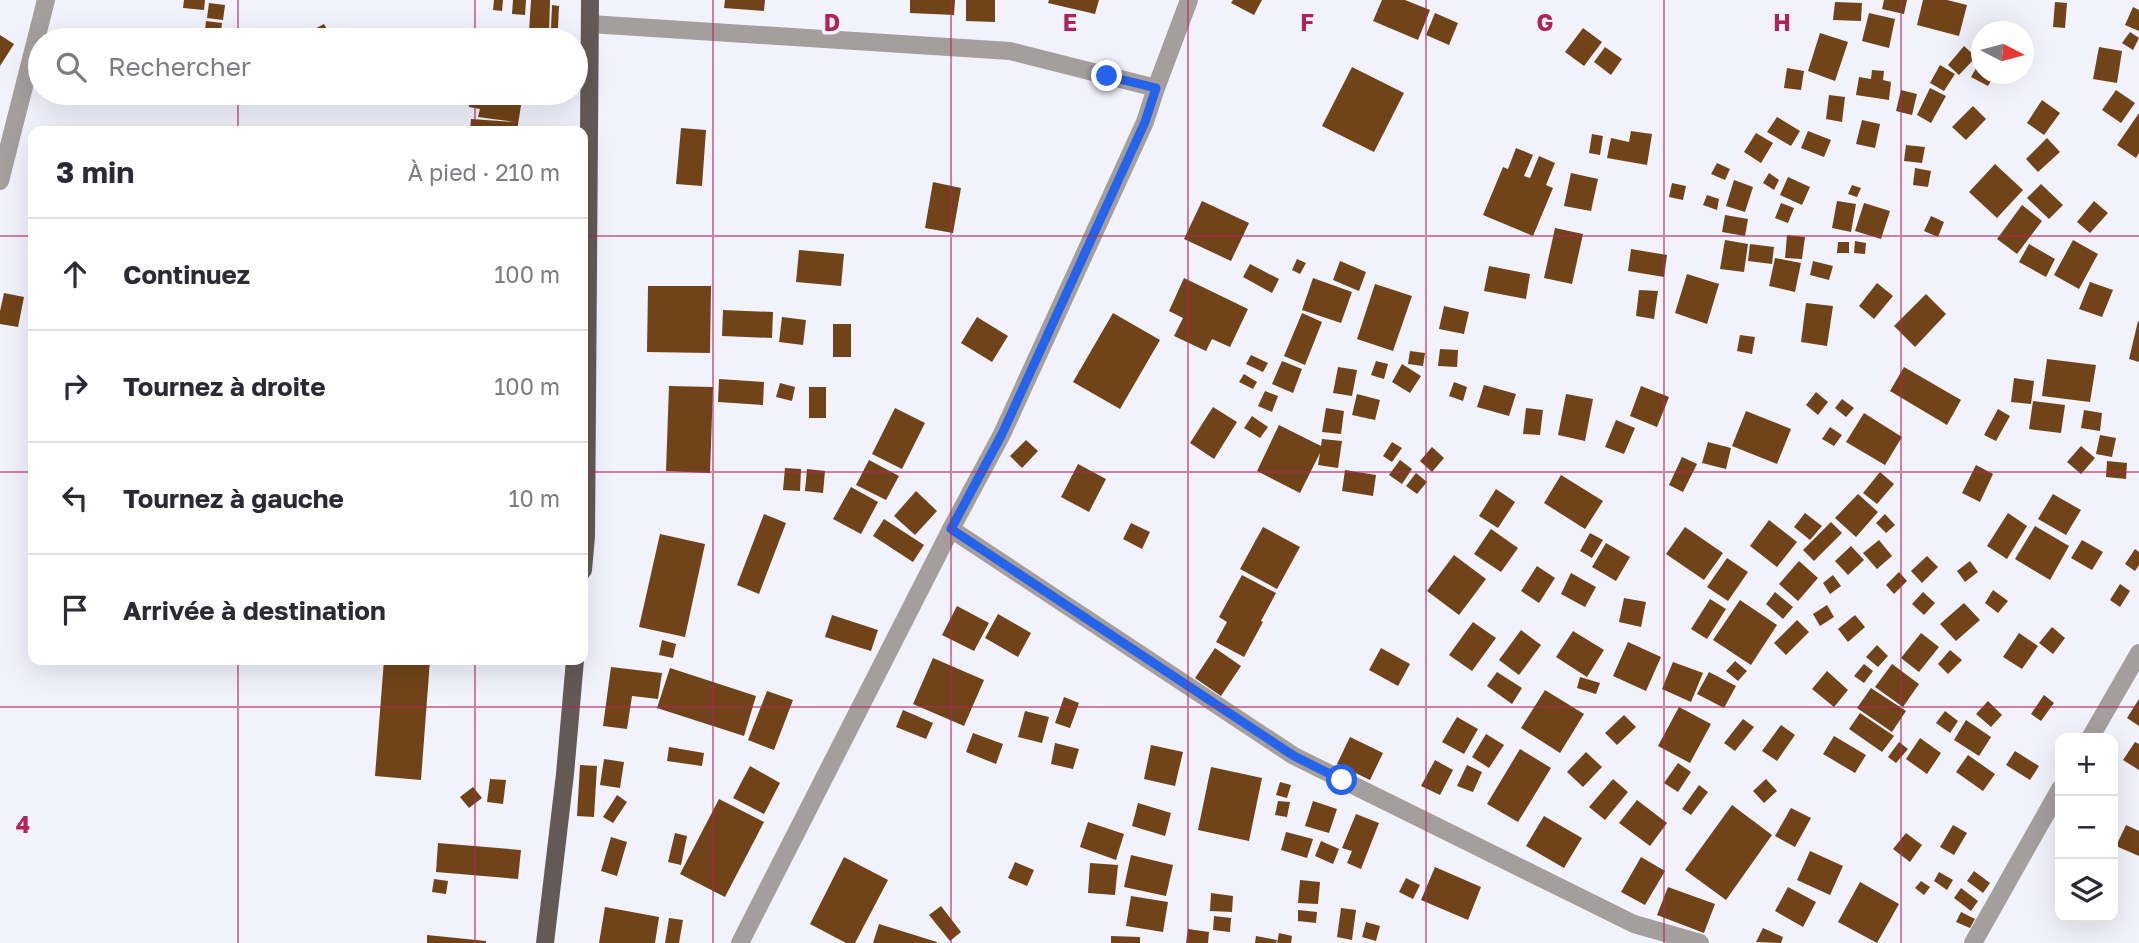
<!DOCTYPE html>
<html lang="fr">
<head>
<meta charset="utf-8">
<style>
  :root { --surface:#fff; --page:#f2f2f3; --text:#2b2b33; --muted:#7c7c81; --line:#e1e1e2 }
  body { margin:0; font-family:"Golos Text",sans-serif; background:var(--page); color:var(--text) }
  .controls { position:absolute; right:21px; bottom:21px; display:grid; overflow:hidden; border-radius:14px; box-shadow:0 7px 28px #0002 }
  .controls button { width:63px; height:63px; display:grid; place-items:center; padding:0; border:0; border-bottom:2px solid var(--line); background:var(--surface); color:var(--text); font:35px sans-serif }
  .compass { position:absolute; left:1971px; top:21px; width:63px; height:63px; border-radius:50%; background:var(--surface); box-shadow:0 7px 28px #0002; rotate:96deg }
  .stop { position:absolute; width:21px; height:21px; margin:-16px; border:5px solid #2563eb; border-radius:50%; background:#fff }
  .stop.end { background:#2563eb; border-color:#fff; box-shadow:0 2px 7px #0008 }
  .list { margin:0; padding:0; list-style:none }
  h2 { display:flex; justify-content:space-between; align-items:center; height:91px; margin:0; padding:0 28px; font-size:30px }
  h2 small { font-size:23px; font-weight:400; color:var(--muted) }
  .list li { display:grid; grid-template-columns:46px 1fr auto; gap:21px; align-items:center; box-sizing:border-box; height:112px; padding:0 28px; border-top:2px solid var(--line) }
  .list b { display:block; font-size:26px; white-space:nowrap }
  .list em { font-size:23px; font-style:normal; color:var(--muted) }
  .icon { flex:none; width:38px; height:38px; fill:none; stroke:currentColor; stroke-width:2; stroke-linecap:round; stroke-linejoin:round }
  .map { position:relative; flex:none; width:2139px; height:943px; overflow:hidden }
  .search { position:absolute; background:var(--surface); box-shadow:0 7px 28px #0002; left:28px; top:28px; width:560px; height:77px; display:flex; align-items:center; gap:18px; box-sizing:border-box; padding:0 24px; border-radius:38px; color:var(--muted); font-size:26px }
  .panel { position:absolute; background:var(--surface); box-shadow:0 7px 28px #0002; left:28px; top:126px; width:560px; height:539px; border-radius:14px }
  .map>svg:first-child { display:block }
</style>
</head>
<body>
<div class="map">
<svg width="2139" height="943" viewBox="0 0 2139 943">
  <rect width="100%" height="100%" fill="#f2f2fd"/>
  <!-- building -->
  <g fill="#714319">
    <path d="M184 0H205L204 10 183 8Z"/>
    <path d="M494 0H503L502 11 493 10Z"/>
    <path d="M513 0H526L525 15 512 14Z"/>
    <path d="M531 0H550L549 34 529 32Z"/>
    <path d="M725 0H765L764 11 724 8Z"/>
    <path d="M910 0H955L954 15 910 13Z"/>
    <path d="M966 0H995V22L966 21Z"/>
    <path d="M1049 0H1099L1095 14 1048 3Z"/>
    <path d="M1233 0H1262L1254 15 1231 3Z"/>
    <path d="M1382 0H1405L1430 10 1418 40 1373 21Z"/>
    <path d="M1884 0H1907L1904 14 1882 9Z"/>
    <path d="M1923 0H1947L1967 5 1959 36 1917 25Z"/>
    <path d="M1835 2 1862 3 1861 21 1833 20Z"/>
    <path d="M2055 2 2067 3 2065 28 2053 27Z"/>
    <path d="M209 3 225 5 223 20 207 18Z"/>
    <path d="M552 5 559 6 558 28H551Z"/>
    <path d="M2133 7 2139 10V31L2125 25Z"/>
    <path d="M1435 13 1458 23 1449 45 1426 35Z"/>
    <path d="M1869 13 1895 19 1889 48 1862 41Z"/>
    <path d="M206 21 222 23 221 32 205 30Z"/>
    <path d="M324 24 331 36 323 40H308L305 34Z"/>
    <path d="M1583 28 1602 42 1584 66 1565 52Z"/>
    <path d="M187 31 198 32 197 40H185Z"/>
    <path d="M412 32 423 33 422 40H412Z"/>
    <path d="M2130 32 2139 38 2133 50 2122 43Z"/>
    <path d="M394 33 410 35V40H394Z"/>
    <path d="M1820 33 1848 42 1835 81 1808 71Z"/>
    <path d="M0 35 14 44 0 66Z"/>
    <path d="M535 35 552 36V40H535Z"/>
    <path d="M1964 46 1976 57 1959 75 1948 65Z"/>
    <path d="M1605 47 1622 59 1611 75 1594 62Z"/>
    <path d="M2099 47 2122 51 2117 83 2093 79Z"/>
    <path d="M1982 58V74H1995L1988 86 1971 77Z"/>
    <path d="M1940 65 1955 74 1944 91 1930 83Z"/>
    <path d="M1352 67 1404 93 1374 152 1322 126Z"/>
    <path d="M1787 68 1804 71 1801 90 1784 88Z"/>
    <path d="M1872 70 1884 71 1883 80 1891 82 1889 100 1856 95 1859 77 1871 79Z"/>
    <path d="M1930 88 1946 96 1931 123 1917 115Z"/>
    <path d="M1901 90 1917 94 1912 115 1896 111Z"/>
    <path d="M2116 90 2135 103 2121 123 2102 110Z"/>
    <path d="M470 93H511V97L522 99 517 131H470L471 119 515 122 478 117 480 109 469 107Z"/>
    <path d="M1829 95 1845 97 1842 122 1826 119Z"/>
    <path d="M2042 100 2060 113 2044 135 2027 123Z"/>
    <path d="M1973 106 1986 119 1966 140 1952 127Z"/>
    <path d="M2139 113V153L2136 158 2117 145Z"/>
    <path d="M1777 117 1800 131 1791 146 1767 132Z"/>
    <path d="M1862 120 1880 124 1875 148 1856 144Z"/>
    <path d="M681 128 706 130 702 186 676 184Z"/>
    <path d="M1631 131 1652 134 1647 165 1607 158 1611 138 1629 142Z"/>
    <path d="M1808 131 1831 140 1824 157 1801 148Z"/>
    <path d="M1756 133 1773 143 1761 163 1744 152Z"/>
    <path d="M1592 134 1603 136 1600 155 1589 153Z"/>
    <path d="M2047 138 2060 152 2038 172 2026 159Z"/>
    <path d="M1906 145 1925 147 1922 163 1904 161Z"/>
    <path d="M1516 148 1533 155 1524 176 1530 178 1539 156 1555 163 1546 185 1553 188 1533 236 1483 215 1503 167 1508 169Z"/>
    <path d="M1717 163 1730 169 1725 180 1711 174Z"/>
    <path d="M1995 164 2023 190 1997 218 1969 192Z"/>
    <path d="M1915 168 1931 171 1928 187 1913 185Z"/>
    <path d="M1571 173 1598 179 1591 211 1564 206Z"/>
    <path d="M1769 173 1779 180 1774 190 1763 183Z"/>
    <path d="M1788 177 1810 187 1802 205 1780 195Z"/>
    <path d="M1734 180 1753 187 1745 212 1726 206Z"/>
    <path d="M933 182 961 188 953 233 925 228Z"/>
    <path d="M1672 183 1686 186 1683 200 1669 197Z"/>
    <path d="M2041 184 2063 205 2049 219 2027 198Z"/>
    <path d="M1852 185 1861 188 1857 197 1848 194Z"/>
    <path d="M1707 195 1719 199 1717 210 1703 205Z"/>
    <path d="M1202 201 1249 223 1231 261 1184 239Z"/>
    <path d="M1837 201 1856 204 1851 232 1832 228Z"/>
    <path d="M2094 201 2108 213 2090 233 2077 222Z"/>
    <path d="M1781 203 1794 208 1788 223 1775 218Z"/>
    <path d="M1864 203 1890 211 1881 239 1855 231Z"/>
    <path d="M2022 205 2042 221 2017 254 1997 239Z"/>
    <path d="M1725 215 1748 219 1745 236 1722 232Z"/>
    <path d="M1931 216 1944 222 1938 237 1924 231Z"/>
    <path d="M1555 228 1583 234 1572 284 1544 278Z"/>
    <path d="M1787 235 1805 237 1802 259 1785 258Z"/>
    <path d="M1725 240 1748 244 1744 272 1720 269Z"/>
    <path d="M2073 240 2098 254 2079 289 2054 275Z"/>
    <path d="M1855 241 1866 243 1865 254 1854 253Z"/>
    <path d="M1838 242H1849V253H1837Z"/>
    <path d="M1750 244 1774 247 1772 264 1748 261Z"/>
    <path d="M2029 244 2055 259 2046 277 2019 262Z"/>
    <path d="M1631 249 1667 255 1664 277 1628 271Z"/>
    <path d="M799 250 844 254 841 286 796 282Z"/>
    <path d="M1775 258 1801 263 1795 292 1769 286Z"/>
    <path d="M1297 259 1306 263 1300 274 1292 270Z"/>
    <path d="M1340 261 1366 272 1359 291 1333 280Z"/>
    <path d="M1813 261 1833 266 1829 280 1810 275Z"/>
    <path d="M1250 264 1279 279 1272 293 1243 277Z"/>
    <path d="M1489 266 1530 274 1526 299 1484 291Z"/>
    <path d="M1687 274 1719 284 1707 324 1675 313Z"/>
    <path d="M1184 278 1248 309 1230 347 1212 339 1206 351 1174 336 1183 318 1169 311Z"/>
    <path d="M1313 278 1352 292 1341 323 1302 310Z"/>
    <path d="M2090 282 2113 290 2102 317 2079 309Z"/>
    <path d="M1877 283 1893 296 1874 319 1859 306Z"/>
    <path d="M1375 284 1412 296 1393 351 1357 339Z"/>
    <path d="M648 286H711L710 353 647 352Z"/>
    <path d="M1639 290 1658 291 1654 319 1636 316Z"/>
    <path d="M4 293 24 297 18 327 0 324V311Z"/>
    <path d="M1926 294 1946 314 1915 347 1894 326Z"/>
    <path d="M1806 303 1833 306 1827 346 1801 342Z"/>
    <path d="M1444 306 1469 312 1464 334 1439 329Z"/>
    <path d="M723 310 773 312 772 338 722 336Z"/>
    <path d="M1113 313 1160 340 1120 409 1073 382Z"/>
    <path d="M1302 313 1322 322 1305 365 1284 356Z"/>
    <path d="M782 317 806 320 803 345 779 342Z"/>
    <path d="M977 317 1008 336 992 362 961 343Z"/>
    <path d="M2138 321 2139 322V362L2129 359Z"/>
    <rect x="833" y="324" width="18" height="33"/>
    <path d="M1740 335 1755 337 1752 354 1737 351Z"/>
    <path d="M1440 349 1458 350 1457 367 1438 366Z"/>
    <path d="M1410 351 1425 353 1423 366 1408 364Z"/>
    <path d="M1251 355 1268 363 1263 372 1246 364Z"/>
    <path d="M2047 359 2096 365 2090 402 2042 396Z"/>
    <path d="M1282 361 1302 369 1293 393 1272 384Z"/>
    <path d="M1376 361 1388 364 1384 379 1371 375Z"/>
    <path d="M1402 364 1421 376 1410 393 1392 382Z"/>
    <path d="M1338 367 1357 370 1352 396 1333 393Z"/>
    <path d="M1904 367 1961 400 1947 425 1890 391Z"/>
    <path d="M1244 374 1257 382 1253 389 1239 382Z"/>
    <path d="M2014 378 2034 381 2031 404 2011 402Z"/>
    <path d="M719 379 764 382 763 405 718 402Z"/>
    <path d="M1454 382 1467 387 1463 401 1449 396Z"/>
    <path d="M780 383 795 387 792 401 776 397Z"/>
    <path d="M1484 385 1516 394 1509 416 1477 407Z"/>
    <path d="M669 386 713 387 710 473 666 471Z"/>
    <path d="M1641 386 1669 397 1657 427 1630 416Z"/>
    <rect x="809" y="387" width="17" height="31"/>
    <path d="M1265 391 1278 396 1272 412 1258 406Z"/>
    <path d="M1816 392 1828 402 1818 415 1806 405Z"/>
    <path d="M1357 394 1380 400 1375 420 1352 415Z"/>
    <path d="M1566 394 1593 399 1585 441 1558 435Z"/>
    <path d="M1842 399 1854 408 1846 417 1835 408Z"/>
    <path d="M2033 401 2065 405 2061 433 2029 429Z"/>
    <path d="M1213 407 1237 422 1214 459 1190 443Z"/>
    <path d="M895 408 925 423 902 469 872 454Z"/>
    <path d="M1326 408 1344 411 1341 434 1322 432Z"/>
    <path d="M1526 408 1543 410 1540 435 1523 434Z"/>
    <path d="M1998 409 2010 416 1996 441 1984 435Z"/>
    <path d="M2084 410 2102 413 2100 431 2081 428Z"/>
    <path d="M1746 411 1791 429 1777 464 1732 446Z"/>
    <path d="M1864 413 1902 437 1885 465 1846 442Z"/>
    <path d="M1252 416 1268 427 1260 438 1244 428Z"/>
    <path d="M1616 420 1635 428 1624 454 1605 447Z"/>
    <path d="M1279 425 1321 446 1322 439 1342 441 1338 468 1318 465 1320 453 1300 493 1257 471Z"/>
    <path d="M1830 427 1842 435 1834 446 1822 439Z"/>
    <path d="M2100 435 2116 438 2112 457 2096 454Z"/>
    <path d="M1026 440 1038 451 1022 468 1010 456Z"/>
    <path d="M1392 442 1402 448 1392 462 1383 456Z"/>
    <path d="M1708 442 1731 448 1726 469 1702 463Z"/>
    <path d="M2081 446 2095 458 2081 474 2067 462Z"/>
    <path d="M1432 447 1444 458 1432 472 1420 461Z"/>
    <path d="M1682 457 1697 464 1683 492 1669 485Z"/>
    <path d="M869 460 899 476 886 500 856 485Z"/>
    <path d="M1400 460 1412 469 1402 484 1389 475Z"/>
    <path d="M2107 461 2127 463 2126 479 2106 477Z"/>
    <path d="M1078 464 1106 479 1089 512 1061 497Z"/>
    <path d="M1976 465 1993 474 1980 502 1962 493Z"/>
    <path d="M785 468 801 469 800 491 783 490Z"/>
    <path d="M807 469 825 471 823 493 805 491Z"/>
    <path d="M1345 470 1376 475 1373 496 1342 491Z"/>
    <path d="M1880 472 1894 484 1877 504 1863 493Z"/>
    <path d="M1416 473 1427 482 1417 494 1406 486Z"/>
    <path d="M1561 475 1603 501 1585 529 1544 503Z"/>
    <path d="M851 487 878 502 861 534 833 519Z"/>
    <path d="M1496 489 1515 502 1498 528 1479 516Z"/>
    <path d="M916 491 937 511 915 535 894 516Z"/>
    <path d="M1858 494 1878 512 1856 537 1835 518Z"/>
    <path d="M2053 494 2081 510 2066 535 2038 519Z"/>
    <path d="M1805 513 1822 526 1810 540 1794 527Z"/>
    <path d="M2008 513 2027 526 2007 559 1987 546Z"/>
    <path d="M764 514 786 523 759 594 737 585Z"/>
    <path d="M1885 514 1895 525 1886 533 1876 523Z"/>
    <path d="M884 519 924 545 913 562 873 536Z"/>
    <path d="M1769 520 1797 542 1777 567 1750 546Z"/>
    <path d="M1831 522 1842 533 1814 561 1803 550Z"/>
    <path d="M1131 523 1150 532 1142 549 1123 539Z"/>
    <path d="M2035 526 2069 546 2050 580 2015 559Z"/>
    <path d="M1263 527 1300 547 1277 589 1240 569Z"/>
    <path d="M1685 527 1723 553 1704 580 1666 554Z"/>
    <path d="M1491 529 1518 548 1501 572 1474 554Z"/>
    <path d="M1590 533 1603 540 1592 558 1580 551Z"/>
    <path d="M660 534 705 544 685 637 639 627Z"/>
    <path d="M1879 540 1892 556 1877 569 1863 553Z"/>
    <path d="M2082 540 2103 552 2092 570 2071 558Z"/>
    <path d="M1606 543 1630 557 1616 581 1592 567Z"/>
    <path d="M1851 546 1864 560 1848 575 1835 561Z"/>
    <path d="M2135 549 2139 552V565L2135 571 2125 564Z"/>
    <path d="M1454 555 1486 579 1459 615 1427 591Z"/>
    <path d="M1927 556 1938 567 1922 583 1911 571Z"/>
    <path d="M1727 558 1748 572 1728 601 1707 587Z"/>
    <path d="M1799 561 1818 578 1798 601 1779 584Z"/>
    <path d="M1970 561 1978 572 1965 582 1957 571Z"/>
    <path d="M1537 566 1555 578 1539 603 1521 591Z"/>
    <path d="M1899 572 1907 581 1894 594 1886 585Z"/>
    <path d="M1571 573 1596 587 1585 607 1561 594Z"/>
    <path d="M1242 575 1276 593 1261 621 1263 622 1244 657 1216 642 1227 622 1219 617Z"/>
    <path d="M1833 575 1841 586 1830 594 1823 583Z"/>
    <path d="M2120 584 2130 591 2120 607 2110 600Z"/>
    <path d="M1993 590 2008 601 1998 613 1985 603Z"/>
    <path d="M1775 592 1793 607 1783 619 1766 604Z"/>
    <path d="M1923 592 1935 603 1924 615 1912 604Z"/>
    <path d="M1624 598 1646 602 1641 627 1619 622Z"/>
    <path d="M1710 599 1726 609 1707 639 1691 629Z"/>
    <path d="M1740 600 1777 625 1751 665 1713 640Z"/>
    <path d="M1964 603 1980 620 1956 641 1940 624Z"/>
    <path d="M1827 605 1834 617 1820 626 1813 614Z"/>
    <path d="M957 606 989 623 974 651 942 635Z"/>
    <path d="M998 614 1031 633 1018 657 985 638Z"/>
    <path d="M832 615 878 630 871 651 825 637Z"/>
    <path d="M1855 615 1865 627 1848 642 1838 629Z"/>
    <path d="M1797 620 1809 632 1786 655 1774 643Z"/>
    <path d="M1473 622 1496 638 1472 671 1449 655Z"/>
    <path d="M2052 627 2065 638 2053 654 2039 643Z"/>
    <path d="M1521 630 1541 645 1519 675 1499 660Z"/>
    <path d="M1573 631 1604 650 1587 677 1556 657Z"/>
    <path d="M1921 633 1939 647 1919 672 1901 658Z"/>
    <path d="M2019 633 2038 646 2022 669 2003 657Z"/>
    <path d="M662 640 676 644 673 658 659 655Z"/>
    <path d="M1628 642 1661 657 1646 691 1613 676Z"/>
    <path d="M1877 645 1888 656 1878 667 1866 657Z"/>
    <path d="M1215 648 1241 666 1221 696 1195 678Z"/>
    <path d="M1381 648 1410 664 1398 686 1369 670Z"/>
    <path d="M1950 650 1962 660 1948 674 1938 664Z"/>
    <path d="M933 658 984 680 964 726 913 704Z"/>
    <path d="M384 660H430L421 780 375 776Z"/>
    <path d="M1735 661 1747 671 1738 681 1726 671Z"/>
    <path d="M1673 662 1703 673 1691 702 1662 689Z"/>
    <path d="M1864 664 1873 671 1864 683 1854 676Z"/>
    <path d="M1892 664 1919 684 1903 707 1875 687Z"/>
    <path d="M611 667 662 673 658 699 632 696 627 729 603 726Z"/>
    <path d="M670 668 756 696 744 736 657 708Z"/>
    <path d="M1827 671 1848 690 1834 707 1812 689Z"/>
    <path d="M1497 672 1522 688 1512 704 1487 686Z"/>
    <path d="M1709 672 1736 686 1724 708 1697 694Z"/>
    <path d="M1580 677 1600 683 1596 694 1577 688Z"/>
    <path d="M1871 688 1906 711 1892 732 1857 708Z"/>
    <path d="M1545 690 1584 714 1560 753 1521 728Z"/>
    <path d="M767 691 793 700 774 750 748 740Z"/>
    <path d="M2044 695 2054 703 2041 721 2031 714Z"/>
    <path d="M1064 697 1079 703 1070 728 1055 723Z"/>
    <path d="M2139 699V726L2127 718Z"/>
    <path d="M1988 701 2002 715 1991 727 1976 714Z"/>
    <path d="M1679 707 1711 724 1690 763 1658 746Z"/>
    <path d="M903 710 933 723 926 739 896 727Z"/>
    <path d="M1025 711 1049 717 1042 743 1018 737Z"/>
    <path d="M1945 711 1958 721 1950 733 1936 723Z"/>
    <path d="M1860 713 1894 736 1882 752 1849 729Z"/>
    <path d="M1624 715 1636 727 1617 745 1605 733Z"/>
    <path d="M1457 717 1478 729 1464 754 1442 742Z"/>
    <path d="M1743 719 1754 727 1735 751 1724 743Z"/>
    <path d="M1966 720 1991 737 1979 756 1954 740Z"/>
    <path d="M1781 725 1795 735 1777 761 1762 751Z"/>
    <path d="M973 733 1003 744 996 764 966 752Z"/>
    <path d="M1486 734 1504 745 1489 768 1472 757Z"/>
    <path d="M1834 736 1866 755 1855 773 1823 754Z"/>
    <path d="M1350 737 1383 753 1370 780 1337 764Z"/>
    <path d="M1920 738 1941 753 1927 774 1906 759Z"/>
    <path d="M1899 742 1908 749 1896 763 1888 757Z"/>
    <path d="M2135 742 2139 744V770L2123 760Z"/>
    <path d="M1055 743 1079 749 1073 769 1051 764Z"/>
    <path d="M1151 745 1183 752 1175 786 1144 779Z"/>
    <path d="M669 747 704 753 702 766 667 761Z"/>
    <path d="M1520 749 1551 768 1518 822 1487 804Z"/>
    <path d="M2015 751 2039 766 2030 780 2006 765Z"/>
    <path d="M1586 752 1602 767 1583 787 1567 772Z"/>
    <path d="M1968 755 1995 774 1983 791 1956 772Z"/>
    <path d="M604 759 624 762 620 788 600 785Z"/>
    <path d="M1435 760 1453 770 1440 795 1421 786Z"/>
    <path d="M1678 763 1691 772 1678 792 1664 783Z"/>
    <path d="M580 765 597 766 594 817 577 816Z"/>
    <path d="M1467 765 1482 772 1473 792 1457 786Z"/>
    <path d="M750 766 780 783 764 814 733 798Z"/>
    <path d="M1211 767 1262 778 1249 841 1198 830Z"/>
    <path d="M490 779 506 780 503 804 487 802Z"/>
    <path d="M1613 779 1628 792 1605 820 1589 807Z"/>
    <path d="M1766 779 1777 791 1764 803 1753 791Z"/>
    <path d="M1280 782 1291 785 1287 798 1276 795Z"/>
    <path d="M1699 785 1708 792 1691 815 1682 809Z"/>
    <path d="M473 787 482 798 469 808 460 797Z"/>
    <path d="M617 795 627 802 613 823 603 817Z"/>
    <path d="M719 799 764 822 725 897 680 874Z"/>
    <path d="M1637 800 1667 823 1650 846 1619 823Z"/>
    <path d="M1278 801 1290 802 1287 817 1275 815Z"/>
    <path d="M1313 801 1337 809 1329 833 1305 826Z"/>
    <path d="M1138 803 1171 813 1165 836 1132 826Z"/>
    <path d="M1732 805 1772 835 1726 900 1685 870Z"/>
    <path d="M1791 808 1811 818 1795 847 1775 836Z"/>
    <path d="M1356 814 1379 823 1361 869 1347 863 1352 851 1342 848Z"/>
    <path d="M1544 816 1582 838 1564 868 1526 846Z"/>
    <path d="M1088 822 1124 834 1116 860 1080 847Z"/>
    <path d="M1953 825 1967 833 1954 855 1940 847Z"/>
    <path d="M2126 825 2139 831V856L2116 846Z"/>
    <path d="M1286 832 1313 839 1307 858 1281 850Z"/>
    <path d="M675 833 687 836 681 865 668 862Z"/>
    <path d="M1906 833 1922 845 1910 862 1893 849Z"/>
    <path d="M611 837 627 842 617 876 601 871Z"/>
    <path d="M1321 841 1339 849 1333 864 1315 856Z"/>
    <path d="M438 843 521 850 518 879 436 872Z"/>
    <path d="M1810 851 1843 866 1830 895 1797 880Z"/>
    <path d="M1131 855 1173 865 1166 896 1124 887Z"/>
    <path d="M844 857 888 880 855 943H846L810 924Z"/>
    <path d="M1641 857 1665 871 1645 905 1621 892Z"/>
    <path d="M1015 862 1034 870 1027 886 1008 878Z"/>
    <path d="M1090 863 1118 865 1115 895 1088 893Z"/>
    <path d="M1435 867 1481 887 1468 920 1421 900Z"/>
    <path d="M1974 871 1990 883 1983 893 1967 881Z"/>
    <path d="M1939 872 1953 880 1947 890 1934 881Z"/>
    <path d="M1406 878 1420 885 1413 899 1399 892Z"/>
    <path d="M434 879 448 881 446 894 432 892Z"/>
    <path d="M1300 880 1320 882 1318 904 1298 903Z"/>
    <path d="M1921 881 1930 887 1924 895 1915 888Z"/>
    <path d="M1860 882 1899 904 1877 943 1838 922Z"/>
    <path d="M1668 887 1715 904 1704 933 1657 915Z"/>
    <path d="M1788 887 1816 902 1803 927 1775 911Z"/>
    <path d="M1961 888 1978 901 1971 911 1954 898Z"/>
    <path d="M1211 893 1233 896 1232 912 1210 911Z"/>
    <path d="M1131 896 1168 902 1163 932 1126 926Z"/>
    <path d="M941 906 961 932 950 941 929 915Z"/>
    <path d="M605 907 659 917 655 943H599Z"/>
    <path d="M1341 908 1356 910 1352 940 1337 937Z"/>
    <path d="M1298 910 1317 912 1316 923 1298 921Z"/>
    <path d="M1961 912 1975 919 1970 928 1956 922Z"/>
    <path d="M1214 916 1231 918 1230 932 1213 930Z"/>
    <path d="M669 918 683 920 679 943H665Z"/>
    <path d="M1366 922 1380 926 1376 941 1362 937Z"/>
    <path d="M879 924 937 942V943H873Z"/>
    <path d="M1763 928 1783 937 1781 943 1756 942Z"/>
    <path d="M1188 929 1209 932 1208 943H1186Z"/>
    <path d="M1279 933 1292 936 1291 943H1277Z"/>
    <path d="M427 935 486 941V943H427Z"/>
    <path d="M1111 936 1140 937V943H1111Z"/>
    <path d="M1256 936 1277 940 1276 943H1255Z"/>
  </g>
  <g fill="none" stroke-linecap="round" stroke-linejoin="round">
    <!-- minor -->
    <g stroke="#a49f9d" stroke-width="18">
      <path d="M590 24 1010 51 1156 88"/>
      <path d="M0 181 46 0"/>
      <path d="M951 529 1294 756 1634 924 1700 943"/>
      <path d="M2090 738 2139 653"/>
      <path d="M740 943 951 529 1002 434 1145 122 1156 88 1189 0"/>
      <path d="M1973 943 2060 789"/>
    </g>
    <!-- major -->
    <g stroke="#635a56" stroke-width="18">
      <path d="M583 570 586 536 590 0"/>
      <path d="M545 943 565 774 575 660"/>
    </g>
  </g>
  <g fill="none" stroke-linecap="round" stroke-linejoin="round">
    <!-- route -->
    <path stroke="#2563eb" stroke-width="9" d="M1107 76 1156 88 1145 122 1002 434 951 529 1294 756 1342 780"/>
  </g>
  <!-- grid -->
  <path fill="none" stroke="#b12259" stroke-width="2" stroke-opacity="0.55" d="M238 0V40M475 0V40M713 0V943M951 0V943M1188 0V943M1426 0V943M1664 0V943M1901 0V943M238 93V131M475 93V131M0 236H33M583 236H2139M0 472H33M583 472H2139M238 660V943M475 660V943M0 707H2139"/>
  <g font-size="23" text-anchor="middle" font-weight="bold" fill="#b12259" stroke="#f2f2fd" stroke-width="7" stroke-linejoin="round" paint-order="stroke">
    <text x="832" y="31">D</text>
    <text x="1070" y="31">E</text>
    <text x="1307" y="31">F</text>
    <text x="1545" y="31">G</text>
    <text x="1782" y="31">H</text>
    <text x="23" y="833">4</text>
  </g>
</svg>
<div class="controls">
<button>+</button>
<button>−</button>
<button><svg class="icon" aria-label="layers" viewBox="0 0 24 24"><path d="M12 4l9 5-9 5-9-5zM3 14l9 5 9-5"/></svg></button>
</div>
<svg class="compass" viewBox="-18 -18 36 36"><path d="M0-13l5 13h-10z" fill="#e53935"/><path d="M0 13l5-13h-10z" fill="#7c7c81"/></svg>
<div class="stop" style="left:1342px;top:780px"></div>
<div class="stop end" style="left:1107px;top:76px"></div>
<div class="search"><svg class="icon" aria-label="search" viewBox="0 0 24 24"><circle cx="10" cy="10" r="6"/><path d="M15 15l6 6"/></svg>Rechercher</div>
<section class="panel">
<h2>3 min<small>À pied · 210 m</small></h2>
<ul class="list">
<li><svg class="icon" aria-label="ahead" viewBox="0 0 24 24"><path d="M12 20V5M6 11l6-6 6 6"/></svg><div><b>Continuez</b></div><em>100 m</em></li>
<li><svg class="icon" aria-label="right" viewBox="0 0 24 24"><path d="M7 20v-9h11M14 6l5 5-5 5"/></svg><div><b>Tournez à droite</b></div><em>100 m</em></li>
<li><svg class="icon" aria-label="left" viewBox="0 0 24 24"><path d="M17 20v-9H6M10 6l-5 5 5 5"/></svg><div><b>Tournez à gauche</b></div><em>10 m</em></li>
<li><svg class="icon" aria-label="arrive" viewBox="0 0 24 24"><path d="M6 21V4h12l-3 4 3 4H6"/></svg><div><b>Arrivée à destination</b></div></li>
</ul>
</section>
</div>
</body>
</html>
